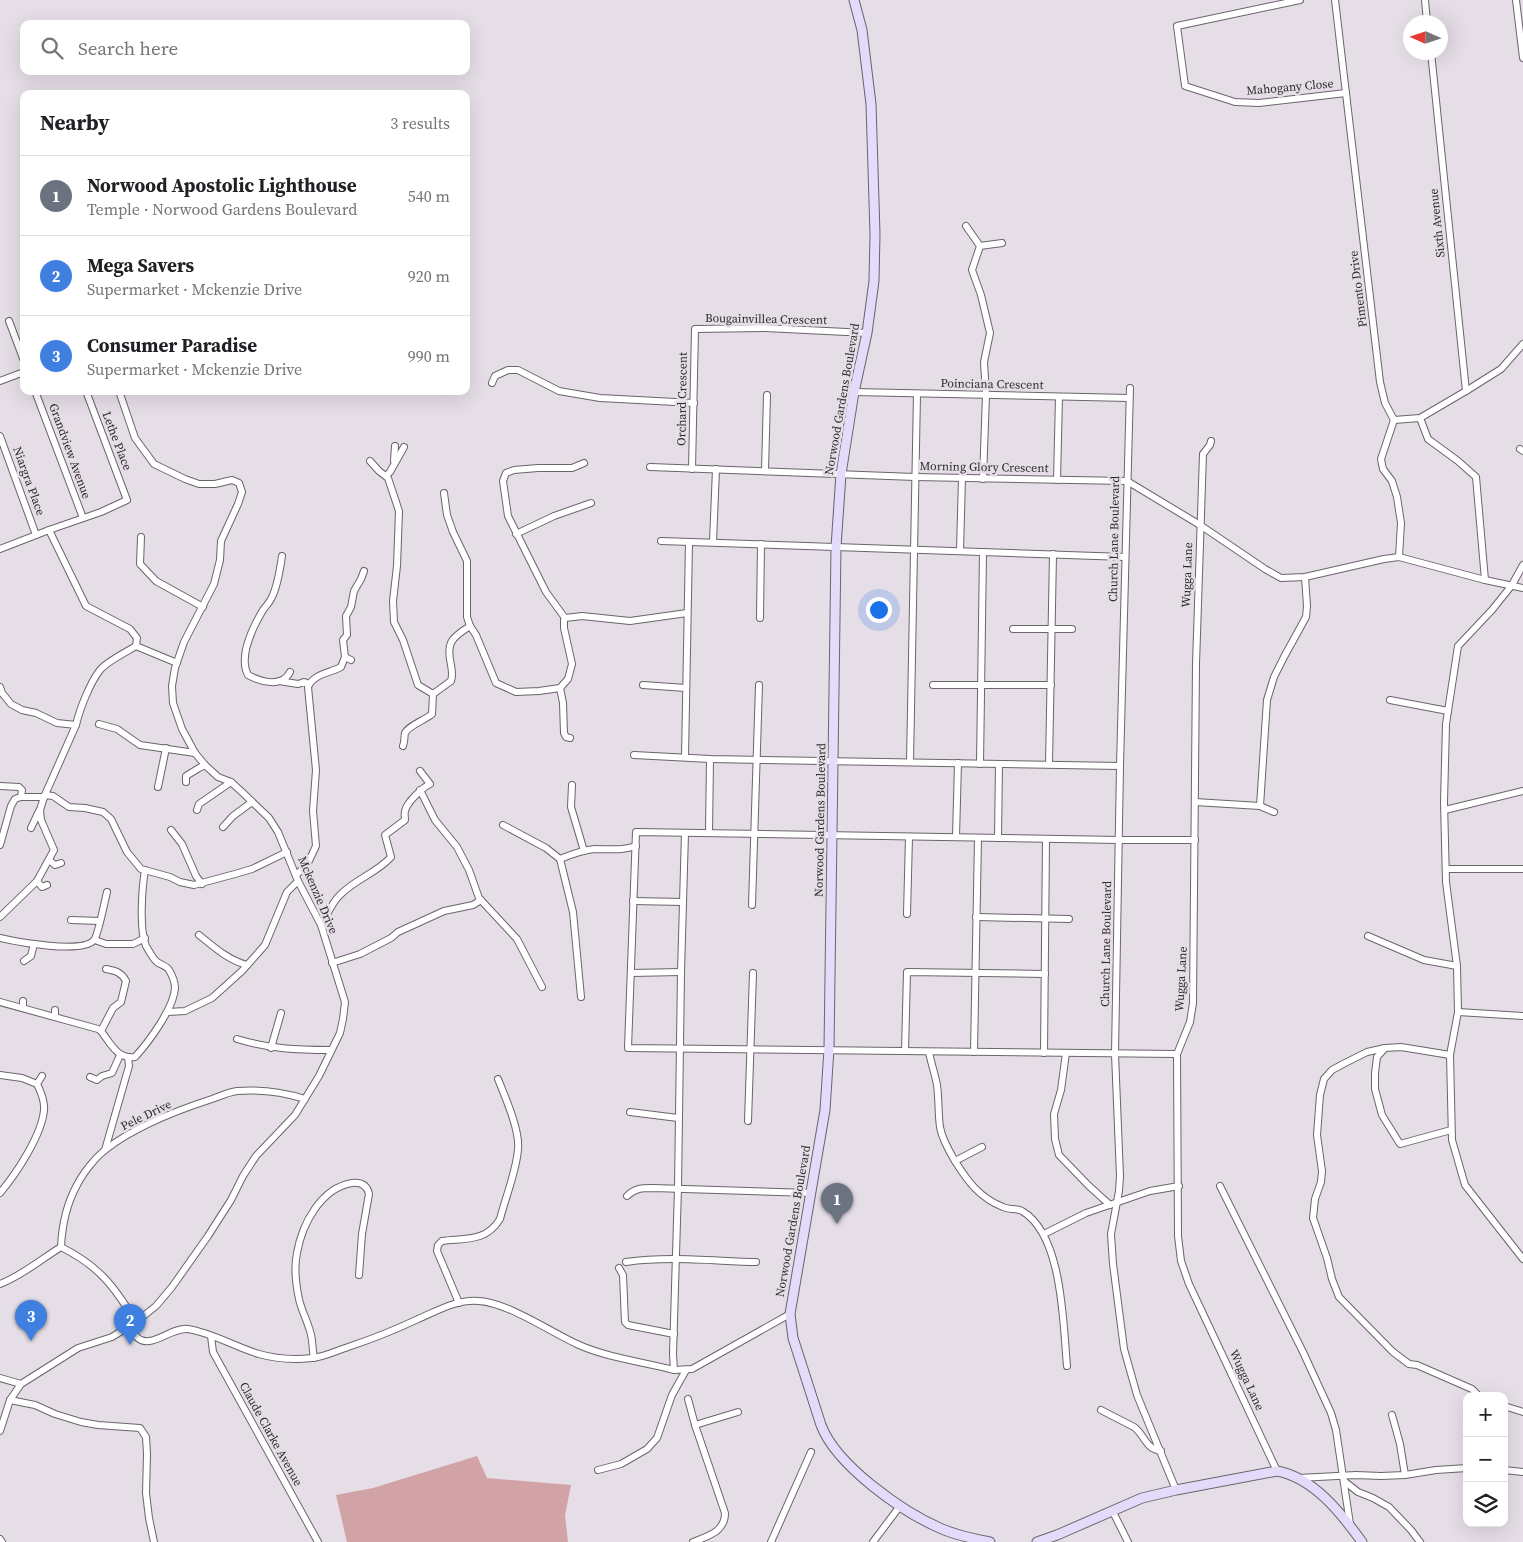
<!DOCTYPE html>
<html lang="en">
<head>
<meta charset="utf-8">
<style>
  :root { --surface:#fff; --page:#f6f6f6; --text:#202124; --muted:#757577; --line:#e0e0e0; --accent:#111827 }
  body { margin:0; font-family:"Source Serif 4",serif; background:var(--page); color:var(--text) }
  .controls { position:absolute; right:15px; bottom:15px; display:grid; overflow:hidden; border-radius:10px; box-shadow:0 5px 20px #0002 }
  .controls button { width:45px; height:45px; display:grid; place-items:center; padding:0; border:0; border-bottom:1px solid var(--line); background:var(--surface); color:var(--text); font:25px sans-serif }
  .compass { position:absolute; left:1403px; top:15px; width:45px; height:45px; border-radius:50%; background:var(--surface); box-shadow:0 5px 20px #0002; rotate:273deg }
  .you { position:absolute; left:878px; top:609px; width:18px; height:18px; margin:-12px; border:4px solid #fff; border-radius:50%; background:#1a73e8; box-shadow:0 0 0 8px #1a73e833 }
  .badge { display:grid; place-items:center; width:32px; height:32px; border-radius:50%; background:var(--accent); color:#fff; font-size:16px; font-weight:700 }
  .pin { position:absolute; translate:-50% -41px; filter:drop-shadow(0 1px 2px #0008) }
  .pin::after { content:''; position:absolute; top:26px; width:18px; height:15px; background:inherit; clip-path:polygon(0 0,100% 0,50% 100%) }
  .list { margin:0; padding:0; list-style:none }
  h2 { display:flex; justify-content:space-between; align-items:center; height:65px; margin:0; padding:0 20px; font-size:21px }
  h2 small { font-size:16px; font-weight:400; color:var(--muted) }
  .list li { display:grid; grid-template-columns:32px 1fr auto; gap:15px; align-items:center; box-sizing:border-box; height:80px; padding:0 20px; border-top:1px solid var(--line) }
  .list b { display:block; font-size:19px; white-space:nowrap }
  .list p { margin:0; font-size:16px; white-space:nowrap; color:var(--muted) }
  .list em { font-size:16px; font-style:normal; color:var(--muted) }
  .icon { flex:none; width:28px; height:28px; fill:none; stroke:currentColor; stroke-width:2; stroke-linecap:round; stroke-linejoin:round }
  .map { position:relative; flex:none; width:1523px; height:1542px; overflow:hidden }
  .search { position:absolute; background:var(--surface); box-shadow:0 5px 20px #0002; left:20px; top:20px; width:450px; height:55px; display:flex; align-items:center; gap:12px; box-sizing:border-box; padding:0 18px; border-radius:10px; color:var(--muted); font-size:19px }
  .panel { position:absolute; background:var(--surface); box-shadow:0 5px 20px #0002; left:20px; top:90px; width:450px; height:305px; border-radius:10px }
  .map>svg:first-child { display:block }
</style>
</head>
<body>
<div class="map">
<svg width="1523" height="1542" viewBox="0 0 1523 1542">
  <rect width="100%" height="100%" fill="#e6dee7"/>
  <!-- forest -->
  <path fill="#d1a2a6" d="M477 1456 487 1478 571 1485 565 1515 568 1542H347L336 1495 373 1488Z"/>
  <g fill="none" stroke-linecap="round" stroke-linejoin="round">
    <!-- street casing -->
    <g stroke="#6b646c" stroke-width="8">
      <g id="street">
        <path d="M1300 0 1177 26 1185 86 1235 102 1259 103 1346 93"/>
        <path d="M1335 0 1380 382 1385 403 1394 420"/>
        <path d="M1425 0 1427 22"/>
        <path d="M1516 0 1523 58"/>
        <path d="M1431 52 1466 391"/>
        <path d="M966 226 980 246 972 270 981 295 990 333 984 362 986 395 983 479"/>
        <path d="M980 246 1002 243"/>
        <path d="M9 321 24 361"/>
        <path d="M0 381 24 372"/>
        <path d="M492 383 495 376 508 370H518L559 391 600 398 694 403"/>
        <path d="M1130 388 1120 766 1115 1054 1120 1176 1119 1191 1111 1234 1113 1264 1124 1349 1137 1395 1176 1490"/>
        <path d="M35 391 83 518"/>
        <path d="M854 392 1129 398"/>
        <path d="M1420 418 1428 439 1458 461 1476 477 1485 580"/>
        <path d="M1394 420 1420 418 1466 391 1501 369 1523 344"/>
        <path d="M1394 420 1381 459 1383 469 1392 481 1397 497 1401 523 1399 557"/>
        <path d="M0 436 36 535"/>
        <path d="M1211 441 1210 445 1203 454 1196 664 1193 1003 1190 1022 1177 1054 1178 1236 1181 1261 1189 1284 1277 1471"/>
        <path d="M1520 449 1523 451"/>
        <path d="M370 461 379 471 388 478 399 511 397 566 393 601 394 622 403 640 418 685 433 694 432 714C425 720 408 726 405 733 404 737 405 741 403 746"/>
        <path d="M394 461 395 446"/>
        <path d="M650 467 915 477 1127 481 1200 525 1265 569 1281 578 1305 577 1384 559 1399 557 1485 580 1523 588"/>
        <path d="M692 469 695 329 765 328 867 333"/>
        <path d="M765 471 767 395"/>
        <path d="M386 476 390 472 404 447"/>
        <path d="M1057 480 1059 397"/>
        <path d="M444 493 447 515 453 532 467 561V617L470 626"/>
        <path d="M516 534 554 516 591 503"/>
        <path d="M141 537 140 564 156 581 203 607"/>
        <path d="M661 541 1125 557"/>
        <path d="M713 542 716 469"/>
        <path d="M0 549 49 530 101 512 127 500 86 391"/>
        <path d="M960 551 962 478"/>
        <path d="M282 556C280 569 278 585 272 597 270 602 266 606 263 610 253 627 238 656 248 675 261 682 282 688 290 672"/>
        <path d="M1523 565 1512 585 1492 610 1458 646 1446 724 1444 802 1446 882 1457 966 1458 1012 1450 1055 1452 1140 1465 1185 1523 1259"/>
        <path d="M565 618 546 592 508 516 503 481 506 473 514 470 538 468H572L584 463"/>
        <path d="M760 618 761 544"/>
        <path d="M1013 629H1072"/>
        <path d="M136 646 177 663"/>
        <path d="M351 660 345 657 343 640 347 635 346 616 351 607 354 591 361 579 364 571"/>
        <path d="M279 681 298 684 304 682 309 684"/>
        <path d="M643 685 686 688"/>
        <path d="M933 685H1051"/>
        <path d="M0 687 2 693 11 704 22 710 36 713 57 723 76 725"/>
        <path d="M560 688 563 703 564 733 566 737 570 738"/>
        <path d="M433 694 451 681C453 675 452 671 451 665 446 643 451 638 470 626L476 635 496 683 516 692 539 691 560 688 568 679 572 664 564 628V620L565 618 582 616 630 621 687 613"/>
        <path d="M1390 700 1448 711"/>
        <path d="M99 724 117 729 140 745 195 753"/>
        <path d="M634 755 710 759 1120 766"/>
        <path d="M685 757 689 542"/>
        <path d="M910 762 917 394"/>
        <path d="M980 764 983 552"/>
        <path d="M1049 764 1053 554"/>
        <path d="M186 782V776L199 768 205 765"/>
        <path d="M572 785 571 807 584 851"/>
        <path d="M0 786 19 787 22 790 21 797"/>
        <path d="M158 787 166 748"/>
        <path d="M420 790 435 820 457 847 469 870 479 898 517 939 542 987"/>
        <path d="M45 795 53 796 69 807 85 808 103 812 111 819 127 852 141 869 170 877 180 882 194 885 235 874 252 869 287 852"/>
        <path d="M1195 802 1260 806 1274 812"/>
        <path d="M1260 806 1267 700 1274 677 1284 657 1306 617 1307 606 1305 577"/>
        <path d="M197 810 199 804 231 782"/>
        <path d="M1445 810 1523 791"/>
        <path d="M503 825 546 848 560 859"/>
        <path d="M223 827 233 816 252 802"/>
        <path d="M31 828 39 811"/>
        <path d="M171 830 182 844 196 876 202 884"/>
        <path d="M709 833 710 759"/>
        <path d="M956 837 958 763"/>
        <path d="M998 838 999 764"/>
        <path d="M0 845 11 806 15 799 21 797H44"/>
        <path d="M49 860 55 865 61 863"/>
        <path d="M1446 869H1523"/>
        <path d="M296 875 307 865 316 846 313 811 316 770 308 687C313 674 330 673 341 667L345 657"/>
        <path d="M37 881 42 887 47 885"/>
        <path d="M633 901 683 902"/>
        <path d="M752 905 759 685"/>
        <path d="M907 914 909 837"/>
        <path d="M0 917 37 881 54 850 41 820 40 810 44 797 76 725C80 708 90 683 100 670 106 662 128 651 136 646L137 638 130 629 86 606 49 530"/>
        <path d="M976 917 1069 919"/>
        <path d="M71 920 100 921"/>
        <path d="M321 925C327 916 332 902 340 895 355 879 377 873 391 857L385 835 405 820C405 817 404 814 405 811 407 802 422 788 430 784L420 771"/>
        <path d="M199 935C214 947 228 960 247 965"/>
        <path d="M1368 936 1424 960 1457 966"/>
        <path d="M0 938C17 942 83 954 94 940 98 936 105 900 107 892"/>
        <path d="M95 940 106 944H133L145 938"/>
        <path d="M24 961 31 956 34 944"/>
        <path d="M332 963 360 954 391 938 398 932 444 911 473 905 481 900"/>
        <path d="M631 973 681 972"/>
        <path d="M581 997 573 912 560 859C572 854 583 850 595 849 611 849 620 851 636 846"/>
        <path d="M0 1002 98 1029 101 1031C111 1044 117 1059 135 1057 148 1043 174 1008 175 988 175 983 172 975 169 970 167 966 161 965 157 962 153 959 149 951 146 946 139 930 142 888 145 870"/>
        <path d="M23 1008V1001"/>
        <path d="M168 1012 185 1011 212 998 242 971 265 945 287 892 298 881"/>
        <path d="M1458 1012 1523 1016"/>
        <path d="M55 1017V1010"/>
        <path d="M101 1031 113 1008 121 1002 126 981C121 972 116 971 106 969"/>
        <path d="M237 1039C270 1049 297 1050 331 1050"/>
        <path d="M271 1048 281 1013"/>
        <path d="M1385 1048 1367 1052 1345 1063 1332 1070 1324 1079 1320 1095 1317 1135 1322 1171 1321 1182 1315 1199 1313 1218 1327 1258 1332 1279 1339 1297 1393 1352 1409 1364 1417 1365 1472 1389 1479 1396"/>
        <path d="M905 1051 907 972 1045 974"/>
        <path d="M929 1052C931 1063 935 1074 937 1085 939 1099 938 1113 940 1127 942 1139 949 1151 955 1161 968 1182 980 1198 1003 1207 1009 1210 1016 1208 1022 1211 1063 1235 1063 1324 1067 1366"/>
        <path d="M974 1052 978 838"/>
        <path d="M1044 1053 1046 839"/>
        <path d="M1066 1053 1061 1090 1054 1114 1055 1139 1059 1155 1089 1186 1110 1205"/>
        <path d="M1177 1054 628 1048 636 832 1120 840H1195"/>
        <path d="M1450 1055 1401 1047 1385 1048 1377 1057 1375 1073V1089L1382 1115 1400 1144 1451 1130"/>
        <path d="M0 1075 22 1078 37 1084C41 1092 45 1101 44 1110 42 1135 16 1174 0 1193"/>
        <path d="M90 1077 97 1080 102 1076 112 1073 120 1055"/>
        <path d="M37 1084 42 1076"/>
        <path d="M630 1112 678 1118"/>
        <path d="M748 1121 753 973"/>
        <path d="M105 1150 129 1066 128 1057"/>
        <path d="M955 1161 982 1147"/>
        <path d="M1220 1186 1303 1352 1331 1413 1336 1430 1350 1524"/>
        <path d="M627 1196C635 1188 642 1188 653 1188L811 1193"/>
        <path d="M1044 1234 1086 1213 1150 1191 1179 1186"/>
        <path d="M61 1247C62 1225 66 1205 77 1185 83 1173 95 1158 105 1150 134 1127 178 1110 212 1099 220 1096 229 1092 237 1091 261 1089 283 1092 305 1099"/>
        <path d="M626 1262C669 1256 713 1261 756 1262"/>
        <path d="M619 1268 623 1275 625 1322 628 1325 674 1334"/>
        <path d="M0 1284C23 1275 40 1260 61 1247 99 1266 114 1286 136 1322"/>
        <path d="M459 1303 437 1251 438 1245 442 1241C466 1238 486 1242 500 1219 505 1199 517 1169 518 1149 520 1130 505 1097 498 1079"/>
        <path d="M128 1327C132 1332 136 1338 141 1340 154 1346 173 1327 188 1329 213 1333 235 1347 259 1354 276 1359 294 1360 312 1358 324 1357 336 1351 348 1347 372 1339 395 1330 418 1319 437 1311 457 1299 479 1301 509 1303 550 1332 579 1345 609 1358 643 1362 674 1370L692 1369 790 1314"/>
        <path d="M211 1336 213 1352 318 1542"/>
        <path d="M314 1358C312 1348 313 1337 309 1328 306 1318 301 1309 299 1299 296 1285 294 1267 297 1253 302 1224 321 1188 352 1183 361 1182 367 1185 369 1194L362 1234 359 1275"/>
        <path d="M674 1370 673 1354 678 1188 681 972 685 833"/>
        <path d="M0 1378 21 1384"/>
        <path d="M688 1399 695 1425 725 1513C725 1532 708 1536 693 1542"/>
        <path d="M10 1400 35 1405 55 1414 81 1422 98 1425 140 1428 146 1437 147 1454 146 1493 149 1518 154 1542"/>
        <path d="M1504 1406 1523 1412"/>
        <path d="M1101 1410 1134 1427C1145 1435 1145 1449 1161 1451"/>
        <path d="M1392 1415 1400 1444 1405 1475"/>
        <path d="M695 1425 738 1412"/>
        <path d="M0 1431 10 1400 21 1384 78 1348 112 1337 136 1322 156 1306 172 1287 208 1236 231 1200 243 1176 256 1156 295 1115 319 1076 340 1033 343 1019 345 1002 321 925 298 881 278 832 269 818 243 793 231 782 218 777 205 765 195 753 182 729 173 703 172 686 175 668 184 642 214 584 220 560 221 541 238 504 242 492 239 483 232 480 215 484H199L185 479 154 464 135 438 119 391"/>
        <path d="M598 1470 621 1464 647 1449 657 1438 672 1395 686 1370"/>
        <path d="M1504 1470 1523 1472"/>
        <path d="M1299 1478 1356 1475 1381 1476 1405 1475 1436 1470 1467 1468"/>
        <path d="M1344 1481 1358 1492 1373 1498 1389 1507 1411 1530 1420 1542"/>
        <path d="M1112 1510 1128 1542"/>
        <path d="M0 1539 2 1542"/>
        <path d="M771 1542 811 1452"/>
        <path d="M873 1542 900 1506"/>
      </g>
    </g>
    <!-- secondary casing -->
    <g stroke="#6b646c" stroke-width="11">
      <g id="secondary">
        <path d="M854 0 862 30 871 104 875 234 874 281 867 333 854 392 841 474 836 547 829 1049 825 1110 790 1314 793 1338 821 1425C836 1465 902 1512 942 1529 956 1535 974 1539 990 1542"/>
        <path d="M1037 1542 1057 1535 1142 1498 1176 1490 1277 1471C1314 1478 1341 1513 1362 1542"/>
      </g>
    </g>
    <!-- street -->
    <use href="#street" stroke="#fff" stroke-width="6"/>
    <!-- secondary -->
    <use href="#secondary" stroke="#e3dbfa" stroke-width="9"/>
  </g>
  <g text-anchor="middle" stroke-width="5" stroke-linejoin="round" paint-order="stroke">
    <!-- street labels -->
    <g font-size="12" fill="#2d2a2d" stroke="#e6dee7">
      <text transform="translate(1290 87) rotate(-5)" y="4">Mahogany Close</text>
      <text transform="translate(1437 223) rotate(-96)" y="4">Sixth Avenue</text>
      <text transform="translate(1358 289) rotate(-97)" y="4">Pimento Drive</text>
      <text transform="translate(766 319) rotate(1)" y="4">Bougainvillea Crescent</text>
      <text transform="translate(992 384) rotate(1)" y="4">Poinciana Crescent</text>
      <text transform="translate(682 399) rotate(-89)" y="4">Orchard Crescent</text>
      <text transform="translate(842 399) rotate(-80)" y="4">Norwood Gardens Boulevard</text>
      <text transform="translate(117 441) rotate(69)" y="4">Lethe Place</text>
      <text transform="translate(70 451) rotate(70)" y="4">Grandview Avenue</text>
      <text transform="translate(984 467) rotate(1)" y="4">Morning Glory Crescent</text>
      <text transform="translate(29 481) rotate(70)" y="4">Niargra Place</text>
      <text transform="translate(1114 539) rotate(-89)" y="4">Church Lane Boulevard</text>
      <text transform="translate(1187 575) rotate(-88)" y="4">Wugga Lane</text>
      <text transform="translate(820 820) rotate(-89)" y="4">Norwood Gardens Boulevard</text>
      <text transform="translate(318 895) rotate(67)" y="4">Mckenzie Drive</text>
      <text transform="translate(1106 944) rotate(-89)" y="4">Church Lane Boulevard</text>
      <text transform="translate(1181 979) rotate(-87)" y="4">Wugga Lane</text>
      <text transform="translate(146 1115) rotate(-26)" y="4">Pele Drive</text>
      <text transform="translate(793 1221) rotate(-80)" y="4">Norwood Gardens Boulevard</text>
      <text transform="translate(1247 1380) rotate(65)" y="4">Wugga Lane</text>
      <text transform="translate(271 1434) rotate(61)" y="4">Claude Clarke Avenue</text>
    </g>
  </g>
</svg>
<div class="controls">
<button>+</button>
<button>−</button>
<button><svg class="icon" aria-label="layers" viewBox="0 0 24 24"><path d="M12 4l9 5-9 5-9-5zM3 14l9 5 9-5"/></svg></button>
</div>
<svg class="compass" viewBox="-18 -18 36 36"><path d="M0-13l5 13h-10z" fill="#e53935"/><path d="M0 13l5-13h-10z" fill="#757577"/></svg>
<div class="you"></div>
<div class="pin badge" style="left:837px;top:1224px;background:#6b7280">1</div>
<div class="pin badge" style="left:130px;top:1345px;background:#3f7fe0">2</div>
<div class="pin badge" style="left:31px;top:1341px;background:#3f7fe0">3</div>
<div class="search"><svg class="icon" aria-label="search" viewBox="0 0 24 24"><circle cx="10" cy="10" r="6"/><path d="M15 15l6 6"/></svg>Search here</div>
<section class="panel">
<h2>Nearby<small>3 results</small></h2>
<ul class="list">
<li><span class="badge" style="background:#6b7280">1</span><div><b>Norwood Apostolic Lighthouse</b><p>Temple · Norwood Gardens Boulevard</p></div><em>540 m</em></li>
<li><span class="badge" style="background:#3f7fe0">2</span><div><b>Mega Savers</b><p>Supermarket · Mckenzie Drive</p></div><em>920 m</em></li>
<li><span class="badge" style="background:#3f7fe0">3</span><div><b>Consumer Paradise</b><p>Supermarket · Mckenzie Drive</p></div><em>990 m</em></li>
</ul>
</section>
</div>
</body>
</html>
